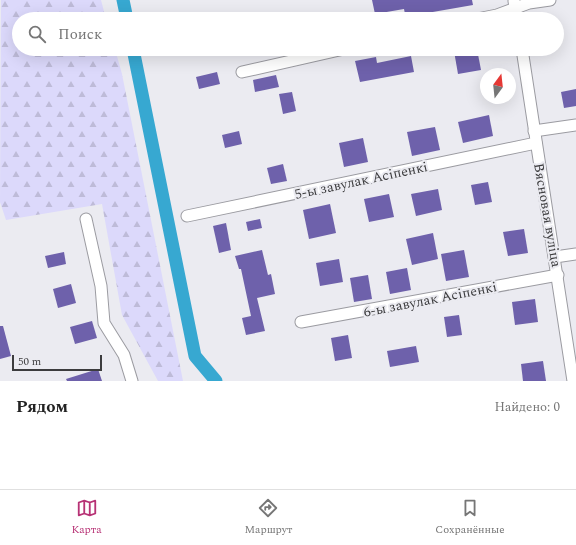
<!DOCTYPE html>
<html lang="ru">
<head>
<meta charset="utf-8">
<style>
  :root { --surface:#fff; --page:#f2f2f2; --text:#222; --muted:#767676; --line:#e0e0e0; --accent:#b73275 }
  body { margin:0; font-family:Spectral,serif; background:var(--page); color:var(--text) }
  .compass { position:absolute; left:480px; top:68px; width:36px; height:36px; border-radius:50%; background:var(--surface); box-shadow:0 4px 16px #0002; rotate:15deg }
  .scale { position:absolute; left:12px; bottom:10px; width:90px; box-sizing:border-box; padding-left:4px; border:2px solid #3c3c3e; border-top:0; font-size:11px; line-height:14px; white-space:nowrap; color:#3c3c3e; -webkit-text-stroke:3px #ebebf1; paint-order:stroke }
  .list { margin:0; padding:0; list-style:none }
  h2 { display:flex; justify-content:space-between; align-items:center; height:52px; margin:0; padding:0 16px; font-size:17px }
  h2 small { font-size:13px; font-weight:400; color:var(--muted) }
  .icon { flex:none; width:22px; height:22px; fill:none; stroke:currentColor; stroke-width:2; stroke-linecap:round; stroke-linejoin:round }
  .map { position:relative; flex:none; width:576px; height:381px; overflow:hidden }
  .search { position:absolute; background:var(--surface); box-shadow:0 4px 16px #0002; left:12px; right:12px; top:12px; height:44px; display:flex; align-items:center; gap:10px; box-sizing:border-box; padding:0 14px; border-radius:22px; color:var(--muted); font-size:15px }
  .sheet { height:108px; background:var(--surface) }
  nav { display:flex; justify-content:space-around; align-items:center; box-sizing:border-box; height:56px; border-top:1px solid var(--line); background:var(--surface); font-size:11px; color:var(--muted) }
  nav a { display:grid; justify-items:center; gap:2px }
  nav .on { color:var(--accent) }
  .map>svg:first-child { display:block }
</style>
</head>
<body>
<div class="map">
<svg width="576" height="381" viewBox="0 0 576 381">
  <defs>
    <pattern id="forest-firs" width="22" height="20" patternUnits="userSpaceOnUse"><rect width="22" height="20" fill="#dcd9fb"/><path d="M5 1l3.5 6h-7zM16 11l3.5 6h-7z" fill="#bebbd8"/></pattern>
  </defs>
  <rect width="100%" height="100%" fill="#ebebf1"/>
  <!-- forest -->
  <path fill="url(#forest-firs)" d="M1 0H101L106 19H19V49H115L122 74 183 381H158L122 315 102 204 6 220 0 202Z"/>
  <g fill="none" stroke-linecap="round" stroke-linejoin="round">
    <!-- canal -->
    <g stroke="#37a8d1" stroke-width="13">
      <path d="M123 0 127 19"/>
      <path d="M133 49 195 356 216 381"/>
    </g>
  </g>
  <!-- building -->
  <g fill="#6e61ab">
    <path d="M372 0H472L473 5 427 13 428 17 406 19 404 9 375 14Z"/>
    <path d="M465 49H477L481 70 458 74 454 51Z"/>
    <path d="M411 56 414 72 360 82 355 61 376 57 377 63Z"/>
    <path d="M217 72 220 84 199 89 196 77Z"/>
    <path d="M276 75 279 87 255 92 253 80Z"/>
    <path d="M576 89V106L564 108 561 92Z"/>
    <path d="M292 92 296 111 283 114 279 94Z"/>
    <path d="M489 115 493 136 463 143 458 122Z"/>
    <path d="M435 127 440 150 412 156 407 132Z"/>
    <path d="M239 131 242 144 225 148 222 135Z"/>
    <path d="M363 138 368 162 344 167 339 143Z"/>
    <path d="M283 164 287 181 271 184 267 168Z"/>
    <path d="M488 182 492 202 475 205 471 185Z"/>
    <path d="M438 189 442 210 416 216 411 194Z"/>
    <path d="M389 194 394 217 369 222 364 199Z"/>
    <path d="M330 204 336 233 309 239 303 210Z"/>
    <path d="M260 219 262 228 248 231 246 222Z"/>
    <path d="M226 223 231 250 219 253 213 226Z"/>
    <path d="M524 229 528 253 508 256 503 232Z"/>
    <path d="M433 233 438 259 412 265 406 239Z"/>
    <path d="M262 250 268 275 271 274 275 294 257 298 265 331 246 335 242 318 251 316 241 269H239L235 256Z"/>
    <path d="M464 250 469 277 446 281 441 254Z"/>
    <path d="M64 252 66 264 48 268 45 256Z"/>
    <path d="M339 259 343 282 320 286 316 263Z"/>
    <path d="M407 268 411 290 390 294 386 272Z"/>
    <path d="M368 275 372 299 354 302 350 278Z"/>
    <path d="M71 284 76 303 58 308 53 289Z"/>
    <path d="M535 299 538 322 515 325 512 302Z"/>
    <path d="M459 315 462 335 447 337 444 317Z"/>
    <path d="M92 321 97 338 75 344 70 327Z"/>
    <path d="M0 326H3L11 356 0 359Z"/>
    <path d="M348 335 352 358 335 361 331 338Z"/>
    <path d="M416 346 419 362 390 367 387 351Z"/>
    <path d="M543 361 546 381H523L521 364Z"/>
    <path d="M98 369 102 381H67L66 379Z"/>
  </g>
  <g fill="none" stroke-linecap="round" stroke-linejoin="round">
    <!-- street casing -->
    <g stroke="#9b9ba1" stroke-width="13">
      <g id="street">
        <path d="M514 1 517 19"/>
        <path d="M477 19 497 15 529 3 550 0"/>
        <path d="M522 49C538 160 557 270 573 381"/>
        <path d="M242 72 344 49"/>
        <path d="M534 131 576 125"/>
        <path d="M187 216 536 143"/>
        <path d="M86 219 101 286 104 323 124 355 132 381"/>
        <path d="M555 257 576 254"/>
        <path d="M301 322 558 275"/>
      </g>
    </g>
    <!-- street -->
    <use href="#street" stroke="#fff" stroke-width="11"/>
  </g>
  <g text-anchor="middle" stroke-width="4" stroke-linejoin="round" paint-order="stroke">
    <!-- street labels -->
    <g font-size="14" fill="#3c3c3e" stroke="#ebebf1">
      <text transform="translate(361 180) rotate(-12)" y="5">5-ы завулак Асіпенкі</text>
      <text transform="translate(548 215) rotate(80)" y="5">Вясновая вуліца</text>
      <text transform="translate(430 299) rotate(-11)" y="5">6-ы завулак Асіпенкі</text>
    </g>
  </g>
</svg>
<svg class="compass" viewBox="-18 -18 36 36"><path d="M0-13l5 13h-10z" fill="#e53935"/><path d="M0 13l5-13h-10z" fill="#767676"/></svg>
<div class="scale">50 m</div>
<div class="search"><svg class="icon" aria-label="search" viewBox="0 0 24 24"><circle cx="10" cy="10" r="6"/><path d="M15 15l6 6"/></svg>Поиск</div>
</div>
<section class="sheet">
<h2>Рядом<small>Найдено: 0</small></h2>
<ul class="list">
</ul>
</section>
<nav>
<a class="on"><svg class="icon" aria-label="map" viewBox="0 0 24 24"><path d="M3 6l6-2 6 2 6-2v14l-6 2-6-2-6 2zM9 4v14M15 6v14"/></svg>Карта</a>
<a><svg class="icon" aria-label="directions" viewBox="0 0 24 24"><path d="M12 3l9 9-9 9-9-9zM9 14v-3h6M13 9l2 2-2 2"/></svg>Маршрут</a>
<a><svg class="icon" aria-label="saved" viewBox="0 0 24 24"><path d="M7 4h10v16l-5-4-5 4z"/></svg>Сохранённые</a>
</nav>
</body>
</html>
